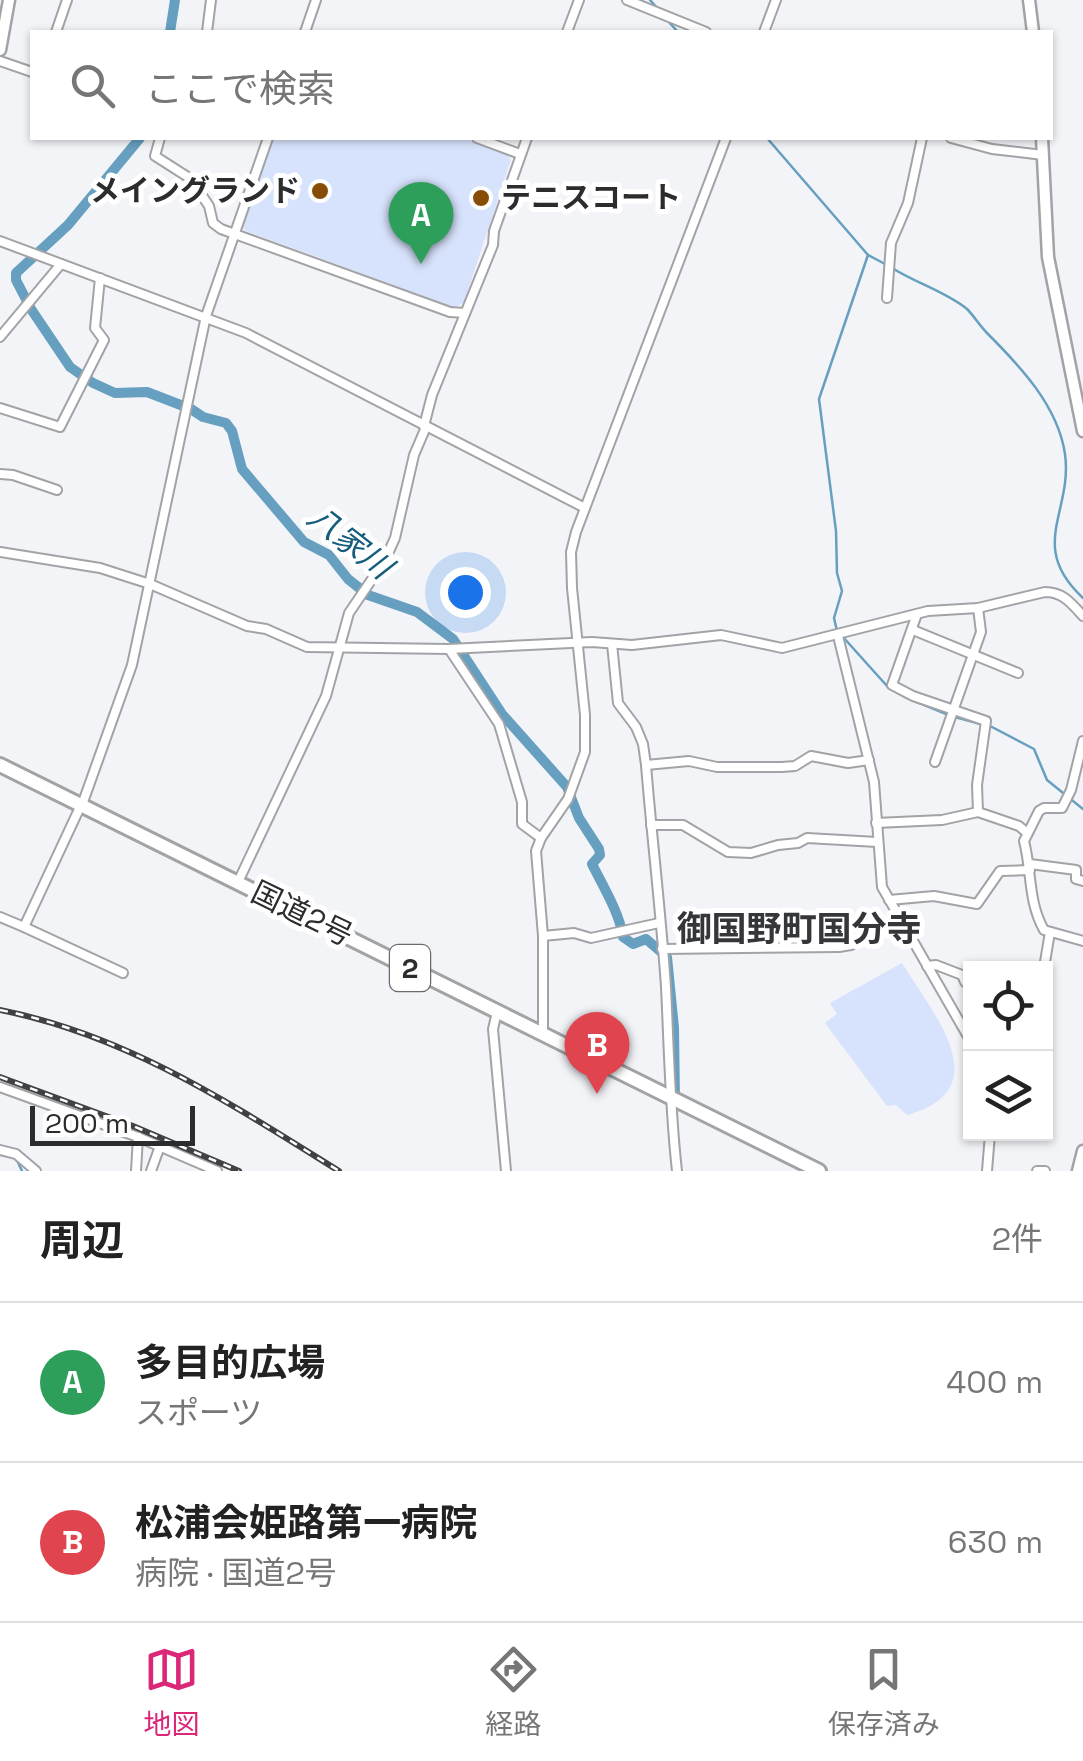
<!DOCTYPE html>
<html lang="ja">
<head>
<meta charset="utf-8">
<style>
  :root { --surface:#fff; --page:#f2f2f2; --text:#222; --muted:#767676; --line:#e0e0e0; --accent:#db2777 }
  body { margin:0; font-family:"Space Grotesk","Noto Sans JP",sans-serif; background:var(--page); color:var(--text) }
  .controls { position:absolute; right:30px; bottom:30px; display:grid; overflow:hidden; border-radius:0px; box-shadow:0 2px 8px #0004 }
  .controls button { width:90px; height:90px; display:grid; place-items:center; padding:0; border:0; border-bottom:2px solid var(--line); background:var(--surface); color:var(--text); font:50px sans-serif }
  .scale { position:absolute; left:30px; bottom:25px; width:165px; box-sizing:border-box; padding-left:10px; border:5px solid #2b2c2d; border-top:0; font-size:28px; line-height:35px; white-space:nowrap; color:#2b2c2d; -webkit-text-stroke:8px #fff; paint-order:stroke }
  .you { position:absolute; left:465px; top:592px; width:35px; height:35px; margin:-25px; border:8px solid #fff; border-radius:50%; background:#1a73e8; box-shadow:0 0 0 15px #1a73e833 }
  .badge { display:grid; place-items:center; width:65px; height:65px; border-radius:50%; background:var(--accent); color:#fff; font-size:32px; font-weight:700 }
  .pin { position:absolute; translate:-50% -82px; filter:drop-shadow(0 2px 5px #0008) }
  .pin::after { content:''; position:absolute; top:52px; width:35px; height:30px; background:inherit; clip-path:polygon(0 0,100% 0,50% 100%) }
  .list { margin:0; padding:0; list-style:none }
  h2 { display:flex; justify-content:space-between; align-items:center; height:130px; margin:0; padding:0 40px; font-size:42px }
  h2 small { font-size:32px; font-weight:400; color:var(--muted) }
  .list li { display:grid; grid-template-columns:65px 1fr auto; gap:30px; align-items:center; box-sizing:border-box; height:160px; padding:0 40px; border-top:2px solid var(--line) }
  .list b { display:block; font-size:38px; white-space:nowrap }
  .list p { margin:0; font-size:32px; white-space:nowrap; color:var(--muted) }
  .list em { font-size:32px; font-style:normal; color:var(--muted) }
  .icon { flex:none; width:55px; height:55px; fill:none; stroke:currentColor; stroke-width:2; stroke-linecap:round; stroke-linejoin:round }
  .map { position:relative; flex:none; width:1083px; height:1171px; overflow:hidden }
  .search { position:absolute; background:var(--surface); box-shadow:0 2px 8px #0004; left:30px; right:30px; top:30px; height:110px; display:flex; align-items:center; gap:25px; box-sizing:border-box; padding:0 35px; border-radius:0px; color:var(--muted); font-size:38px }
  .sheet { height:450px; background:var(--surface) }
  nav { display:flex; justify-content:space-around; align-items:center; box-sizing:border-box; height:140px; border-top:2px solid var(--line); background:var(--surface); font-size:28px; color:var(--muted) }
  nav a { display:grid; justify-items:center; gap:5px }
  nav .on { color:var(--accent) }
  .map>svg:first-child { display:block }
</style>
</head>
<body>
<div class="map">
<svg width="1083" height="1171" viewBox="0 0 1083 1171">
  <rect width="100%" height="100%" fill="#f3f4f8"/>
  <!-- green -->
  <g fill="#d7e2fc">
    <path d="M274 138H464L507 155 511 160 464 302 455 308 244 230 242 225Z"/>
    <path d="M902 963C933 1014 1000 1089 907 1115L896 1105 887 1106 825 1023 837 1014 830 1003Z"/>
  </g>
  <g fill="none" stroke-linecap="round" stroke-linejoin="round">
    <!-- stream -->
    <g stroke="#669fbf" stroke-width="2.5">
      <path d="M650 0 659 10"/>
      <path d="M667 20 678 32"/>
      <path d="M767 138 868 255 885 264"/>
      <path d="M892 268C916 283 946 292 967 309 974 316 980 326 987 333 1020 366 1058 406 1065 454 1073 512 1027 546 1083 598"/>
      <path d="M837 631 834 618 842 591 837 573 836 531 819 399 868 255"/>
      <path d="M843 637 887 686 905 697 951 716 992 727 1034 749 1047 780 1083 809"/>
      <path d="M16 1158 22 1171"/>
    </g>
    <!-- river -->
    <g stroke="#669fbf" stroke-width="10">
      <path d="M170 32 175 0"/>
      <path d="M140 138 68 225 16 273V280L31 309 70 367 93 383 115 393 147 392 191 409 203 417 226 423 232 431 242 469 304 542 329 555 348 579 368 595 417 612 453 639 502 714 567 787 579 818 599 849 600 855 592 864C603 886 620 914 623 937L633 944 646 939 667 957 674 1028 675 1102"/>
    </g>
    <!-- minor casing -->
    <g stroke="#a2a3a6" stroke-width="12">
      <g id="minor">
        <path d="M627 0 706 32"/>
        <path d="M56 32 67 0"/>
        <path d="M207 32 211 0"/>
        <path d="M305 32 316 0"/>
        <path d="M567 32 579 0"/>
        <path d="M764 32 776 0"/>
        <path d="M0 61 32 72"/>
        <path d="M160 138 155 156 191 179 209 206 213 223 221 229 450 312 465 313"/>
        <path d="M477 138 520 154"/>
        <path d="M951 138 992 149 1043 155"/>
        <path d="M0 241 246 333 585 508"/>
        <path d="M887 298 891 243 908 203 922 138"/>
        <path d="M0 337 61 264"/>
        <path d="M0 408 60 427 104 340 95 328 100 278"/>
        <path d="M424 426 432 395 493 245 494 231 527 138"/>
        <path d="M0 474 13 475 57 490"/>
        <path d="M0 552 100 568 150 584 247 626 266 629 307 647 449 649 592 642 632 645 721 635 782 648 928 611 978 608 1045 592C1063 592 1071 603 1083 616"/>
        <path d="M917 614 892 685 913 696 986 721 977 785 978 812"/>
        <path d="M913 630 1018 673"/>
        <path d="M838 636 874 782 882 887 970 1040"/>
        <path d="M612 644 618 703 636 727 643 744 646 765C652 839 661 913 666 987 669 1049 670 1110 677 1171"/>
        <path d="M449 649 499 724 522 802V824L541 838"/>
        <path d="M1083 741 1071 790 1062 808H1044L1039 811 1024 841C1032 872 1028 902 1044 930L1083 941"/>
        <path d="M935 762 981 632 978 608"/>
        <path d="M646 765 689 761 717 767H782L795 766 811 756 848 763 869 760"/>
        <path d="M81 805 24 927 123 973"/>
        <path d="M82 805 132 665 206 316 268 138"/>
        <path d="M876 823 942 820 978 812 1019 826 1026 832"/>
        <path d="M651 825H683L728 852 751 853 778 845 798 843 807 838 877 842"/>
        <path d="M1030 864 1076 870V879L1083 881"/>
        <path d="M238 882 326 696 349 613 385 560 395 538 414 455 426 427"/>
        <path d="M889 900 934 896 977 904 1000 871 1030 870"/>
        <path d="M0 917 24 927"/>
        <path d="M543 936 574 933 591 938 659 923"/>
        <path d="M662 949 839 947 851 945 898 917"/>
        <path d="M927 966 936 965 962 975 965 982 970 985"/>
        <path d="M1044 968 1050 932"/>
        <path d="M497 1012 493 1029 506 1171"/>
        <path d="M543 1033V936L536 851 541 838 568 799 585 752V715L572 588 571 552 576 532 726 138"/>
        <path d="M0 1087 138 1137 217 1171"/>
        <path d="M0 1150 16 1154 36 1171"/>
        <path d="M136 1171 138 1137"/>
        <path d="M151 1171 160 1146"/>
        <path d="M987 1171 990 1134"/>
        <path d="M1037 1171H1045"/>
      </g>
    </g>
    <!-- major casing -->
    <g stroke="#a2a3a6" stroke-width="15">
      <g id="major">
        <path d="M1029 0 1033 32"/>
        <path d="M0 50 9 0"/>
        <path d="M1042 138 1048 257 1083 431"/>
        <path d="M1078 1171 1083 1151"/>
      </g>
    </g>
    <!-- highway casing -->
    <g stroke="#a2a3a6" stroke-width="18">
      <path id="highway" d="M0 765 819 1171"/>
    </g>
    <!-- minor -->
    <use href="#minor" stroke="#fff" stroke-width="8"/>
    <!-- major -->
    <use href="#major" stroke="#fff" stroke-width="10"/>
    <!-- highway -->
    <use href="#highway" stroke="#fff" stroke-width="12"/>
    <!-- rail casing -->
    <g stroke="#404142" stroke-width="6">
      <g id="rail">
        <path d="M0 1010C127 1035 231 1104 339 1171"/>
        <path d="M0 1077 133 1126 239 1171"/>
      </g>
    </g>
    <!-- rail -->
    <use href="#rail" stroke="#fff" stroke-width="2.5" stroke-dasharray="8" stroke-linecap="butt"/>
  </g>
  <!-- markers -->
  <g fill="#874c06" stroke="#fff" stroke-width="4">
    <circle cx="320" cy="191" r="10"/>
    <circle cx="481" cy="198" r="10"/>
  </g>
  <g text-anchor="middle" stroke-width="10" stroke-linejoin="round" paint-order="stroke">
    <!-- shield labels -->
    <rect fill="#fff" stroke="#6b6b6c" stroke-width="2.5" x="390" y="945" width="40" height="46" rx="8"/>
    <g font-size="28" font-weight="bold" fill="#2b2c2d">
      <text x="410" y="978">2</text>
    </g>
    <!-- poi labels -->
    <g font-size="30" font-weight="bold" fill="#2b2c2d" stroke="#fff" text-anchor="end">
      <text x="300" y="201">メイングランド</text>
      <text x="501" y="208" text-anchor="start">テニスコート</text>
    </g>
    <!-- street labels -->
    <g font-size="30" fill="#2b2c2d" stroke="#fff">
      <text transform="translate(302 914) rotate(26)" y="10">国道2号</text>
    </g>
    <!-- water labels -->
    <g font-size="32" font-style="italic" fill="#155c7d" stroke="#fff">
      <text transform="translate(350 542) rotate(38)" y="11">八家川</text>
    </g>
    <!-- quarter labels -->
    <g font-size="35" font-weight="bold" fill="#353639" stroke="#fff">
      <text x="799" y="941">御国野町国分寺</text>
    </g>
  </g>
</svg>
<div class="controls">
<button><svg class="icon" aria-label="locate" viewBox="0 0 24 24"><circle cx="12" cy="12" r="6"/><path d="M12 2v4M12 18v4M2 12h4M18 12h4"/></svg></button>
<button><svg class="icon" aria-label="layers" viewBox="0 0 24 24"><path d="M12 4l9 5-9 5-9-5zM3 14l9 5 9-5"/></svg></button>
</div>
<div class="scale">200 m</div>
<div class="you"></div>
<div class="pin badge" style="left:421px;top:264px;background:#2e9e5b">A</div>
<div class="pin badge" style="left:597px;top:1094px;background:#e0444e">B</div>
<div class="search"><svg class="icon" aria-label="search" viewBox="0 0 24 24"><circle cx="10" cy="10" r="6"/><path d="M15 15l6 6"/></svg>ここで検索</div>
</div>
<section class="sheet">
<h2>周辺<small>2件</small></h2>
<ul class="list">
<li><span class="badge" style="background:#2e9e5b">A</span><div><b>多目的広場</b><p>スポーツ</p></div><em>400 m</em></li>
<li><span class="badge" style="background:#e0444e">B</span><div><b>松浦会姫路第一病院</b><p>病院 · 国道2号</p></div><em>630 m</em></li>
</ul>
</section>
<nav>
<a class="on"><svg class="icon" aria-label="map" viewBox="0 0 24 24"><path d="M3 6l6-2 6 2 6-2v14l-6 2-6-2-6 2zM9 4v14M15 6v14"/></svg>地図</a>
<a><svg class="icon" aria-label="directions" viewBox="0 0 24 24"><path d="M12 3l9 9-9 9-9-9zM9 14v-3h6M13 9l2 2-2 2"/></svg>経路</a>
<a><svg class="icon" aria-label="saved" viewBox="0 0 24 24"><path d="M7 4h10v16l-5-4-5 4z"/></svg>保存済み</a>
</nav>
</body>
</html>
